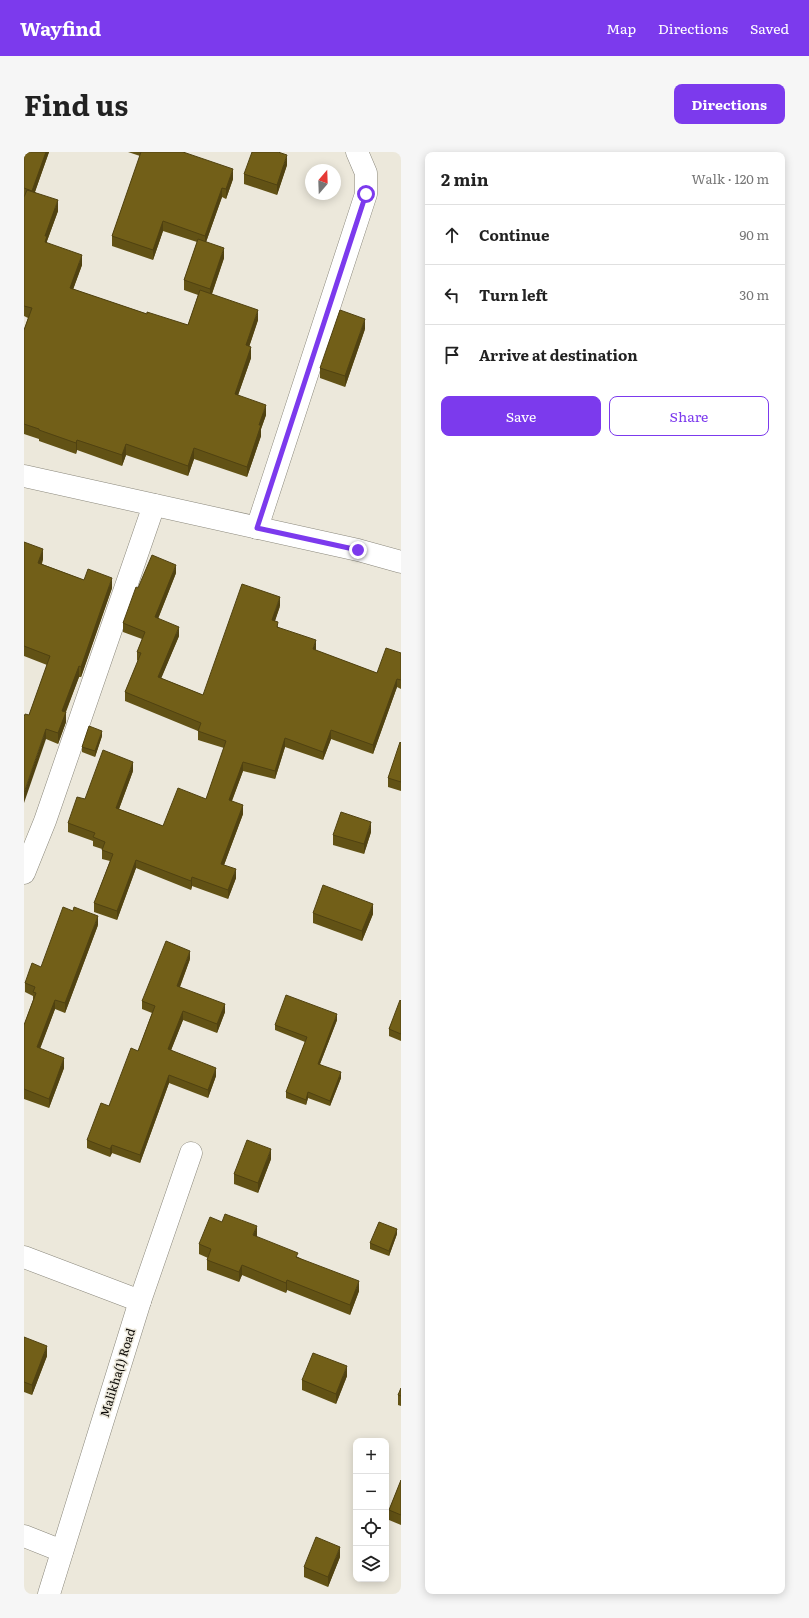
<!DOCTYPE html>
<html lang="en">
<head>
<meta charset="utf-8">
<style>
  :root { --surface:#fff; --page:#f6f6f6; --text:#222; --muted:#767676; --line:#e0e0e0; --accent:#7c3aed }
  body { margin:0; font-family:Literata,serif; background:var(--page); color:var(--text) }
  .controls { position:absolute; right:12px; bottom:12px; display:grid; overflow:hidden; border-radius:8px; box-shadow:0 2px 10px #0003 }
  .controls button { width:36px; height:36px; display:grid; place-items:center; padding:0; border:0; border-bottom:1px solid var(--line); background:var(--surface); color:var(--text); font:20px sans-serif }
  .compass { position:absolute; left:281px; top:12px; width:36px; height:36px; border-radius:50%; background:var(--surface); box-shadow:0 2px 10px #0003; rotate:19deg }
  .stop { position:absolute; width:12px; height:12px; margin:-9px; border:3px solid #7c3aed; border-radius:50%; background:#fff }
  .stop.end { background:#7c3aed; border-color:#fff; box-shadow:0 1px 4px #0008 }
  .list { margin:0; padding:0; list-style:none }
  h2 { display:flex; justify-content:space-between; align-items:center; height:52px; margin:0; padding:0 16px; font-size:17px }
  h2 small { font-size:13px; font-weight:400; color:var(--muted) }
  .list li { display:grid; grid-template-columns:26px 1fr auto; gap:12px; align-items:center; box-sizing:border-box; height:60px; padding:0 16px; border-top:1px solid var(--line) }
  .list b { display:block; font-size:15px; white-space:nowrap }
  .list em { font-size:13px; font-style:normal; color:var(--muted) }
  .actions { display:flex; gap:8px; padding:12px 16px }
  .actions a { flex:1; padding:9px 0; border:1px solid var(--accent); border-radius:8px; text-align:center; font-size:14px; color:var(--accent) }
  .actions .main { background:var(--accent); color:#fff }
  .icon { flex:none; width:22px; height:22px; fill:none; stroke:currentColor; stroke-width:2; stroke-linecap:round; stroke-linejoin:round }
  .map { position:relative; flex:none; width:377px; height:1442px; overflow:hidden; border-radius:8px }
  header { display:flex; align-items:center; gap:24px; box-sizing:border-box; height:56px; padding:0 20px; background:var(--accent); color:#fff }
  header strong { font-size:19px }
  nav { display:flex; gap:22px; margin-inline-start:auto; font-size:14px }
  .intro { display:flex; align-items:center; justify-content:space-between; box-sizing:border-box; height:96px; padding:0 24px }
  h1 { margin:0; font-size:28px }
  .button { padding:10px 18px; border-radius:8px; background:var(--accent); color:#fff; font-size:14px; font-weight:700 }
  main { display:flex; gap:24px; padding:0 24px }
  aside { flex:1; background:var(--surface); border-radius:8px; box-shadow:0 2px 10px #0003 }
  .map>svg:first-child { display:block }
</style>
</head>
<body>
<header>
<strong>Wayfind</strong>
<nav><a>Map</a><a>Directions</a><a>Saved</a></nav>
</header>
<div class="intro"><h1>Find us</h1><a class="button">Directions</a></div>
<main>
<div class="map">
<svg width="377" height="1442" viewBox="0 0 377 1442">
  <rect width="100%" height="100%" fill="#ece8db"/>
  <g fill="none" stroke-linecap="round" stroke-linejoin="round">
    <!-- minor casing -->
    <g stroke="#8a877b" stroke-width="23">
      <g id="minor">
        <path d="M233 376 342 42V21L333 0"/>
        <path d="M0 721 21 669 130 353"/>
        <path d="M0 1105 116 1149"/>
        <path d="M0 1384 38 1399"/>
        <path d="M25 1442 116 1149 167 1001"/>
      </g>
    </g>
    <!-- tertiary casing -->
    <g stroke="#8a877b" stroke-width="23">
      <path id="tertiary" d="M0 324 334 398 377 410"/>
    </g>
    <!-- minor -->
    <use href="#minor" stroke="#fff" stroke-width="22"/>
    <!-- tertiary -->
    <use href="#tertiary" stroke="#fff" stroke-width="22"/>
  </g>
  <!-- wall -->
  <g fill="#625215">
    <path d="M0 0H25L11 40 34 59 23 89V91L58 113 49 137 123 162 164 173 174 143 160 138V128L173 90 139 79 129 108 88 94V84L116 4 104 0H159L209 27 202 47 198 45 182 90 200 106 188 142 234 168 225 195 227 206 214 243 242 263 237 277V284L223 325 170 307 164 324 102 303 98 314 53 298 52 302 15 289V287L0 282V178L4 166 0 164Z"/>
    <path d="M263 13 253 43 220 32V22Z"/>
    <path d="M341 177 321 235 296 226V216Z"/>
    <path d="M0 390 19 407 18 412 60 428 88 436 57 525H55L42 560V570L34 592 22 587 5 563 23 513 0 504Z"/>
    <path d="M152 421 134 467 155 484 137 526 179 543 256 454 251 469 254 475 292 497 291 498 353 521 377 501V537L373 535 349 602 307 587 299 608 261 595 251 627 219 619 208 649 219 662 200 713 212 726 204 747 168 734 167 738 112 716 93 768 70 760V751L86 709 78 707V697L69 694V689L44 680V671L61 647 109 619 95 657 139 674 182 647 200 596 174 588V579L101 549V540L114 509 113 508V500L118 487 99 480V471L114 436Z"/>
    <path d="M78 584 71 605 58 600V595Z"/>
    <path d="M377 591V639L364 635V626Z"/>
    <path d="M347 680 340 702 309 693V683Z"/>
    <path d="M289 761 349 762 338 789 289 771Z"/>
    <path d="M74 773 41 861 31 857 16 896 40 916 25 956 0 947V873L9 848V844L1 840V831Z"/>
    <path d="M166 807 156 835 201 860 193 881 159 868 147 898 192 924 184 946 145 931 116 1011 88 1001 86 1005 63 996V988L85 954 114 899 128 861 118 857V849Z"/>
    <path d="M377 849V889L365 884V877Z"/>
    <path d="M313 868 296 912 317 926 306 954 284 946 282 953 262 946V940L281 890 251 878V873Z"/>
    <path d="M247 1007 234 1041 210 1032V1022Z"/>
    <path d="M373 1082 365 1104 346 1097V1091Z"/>
    <path d="M233 1085 274 1105 335 1139 326 1163 263 1138 262 1141 218 1123 215 1130 183 1118V1108L184 1106 175 1102V1092Z"/>
    <path d="M0 1185 23 1204 8 1243 0 1240Z"/>
    <path d="M323 1224 312 1252 278 1238V1228Z"/>
    <path d="M377 1236V1254L374 1253V1243Z"/>
    <path d="M377 1328V1373L365 1368V1358Z"/>
    <path d="M316 1405 304 1435 280 1425V1415Z"/>
  </g>
  <!-- shaded-wall -->
  <g fill="#504211">
    <path d="M22 0H25L8 48V39Z"/>
    <path d="M263 3V13L253 43V33Z"/>
    <path d="M209 17V27L202 47V37Z"/>
    <path d="M198 36V45L181 93V84Z"/>
    <path d="M34 48V59L23 89V95L21 101V84Z"/>
    <path d="M139 69V79L129 108V98Z"/>
    <path d="M200 96V106L186 147V137Z"/>
    <path d="M58 103V113L46 146V136Z"/>
    <path d="M234 158V168L222 204V193Z"/>
    <path d="M341 167V177L321 235V224Z"/>
    <path d="M227 195V206L211 252V242Z"/>
    <path d="M242 253V263L237 277V284L223 325V315L235 273Z"/>
    <path d="M53 288V298L52 302V291Z"/>
    <path d="M102 292V303L98 314V303Z"/>
    <path d="M170 296V307L164 324V314Z"/>
    <path d="M19 397V407L14 422V411Z"/>
    <path d="M152 413V421L131 474V465Z"/>
    <path d="M88 426V436L57 525V515Z"/>
    <path d="M256 445V454L248 477V468Z"/>
    <path d="M155 475V484L134 534V525Z"/>
    <path d="M292 488V497L289 506V497Z"/>
    <path d="M55 514V525L38 569V559Z"/>
    <path d="M373 527V535L349 602V593Z"/>
    <path d="M42 560V570L34 592V581Z"/>
    <path d="M22 577V587L0 651V641Z"/>
    <path d="M307 578V587L299 608V600Z"/>
    <path d="M78 579V584L71 605V599Z"/>
    <path d="M261 586V595L251 627V619Z"/>
    <path d="M109 610V619L92 665V656Z"/>
    <path d="M219 610V619L205 656V648Z"/>
    <path d="M219 653V662L197 721V712Z"/>
    <path d="M347 670V680L340 702V692Z"/>
    <path d="M112 708V716L93 768V759Z"/>
    <path d="M212 717V726L204 747V738Z"/>
    <path d="M168 725V734L167 738V729Z"/>
    <path d="M349 752V762L338 789V779Z"/>
    <path d="M74 764V773L41 861V851Z"/>
    <path d="M166 799V807L153 842V834Z"/>
    <path d="M31 848V857L13 905V895Z"/>
    <path d="M201 852V860L193 881V872Z"/>
    <path d="M159 859V868L144 906V897Z"/>
    <path d="M313 862V868L294 917V912Z"/>
    <path d="M40 906V916L25 956V947Z"/>
    <path d="M192 916V924L184 946V938Z"/>
    <path d="M317 920V926L306 954V949Z"/>
    <path d="M145 923V931L116 1011V1003Z"/>
    <path d="M284 940V946L282 953V948Z"/>
    <path d="M88 993V1001L86 1005V997Z"/>
    <path d="M247 997V1007L234 1041V1031Z"/>
    <path d="M233 1074V1084L229 1093V1083Z"/>
    <path d="M373 1077V1082L365 1104V1099Z"/>
    <path d="M218 1113V1123L215 1130V1120Z"/>
    <path d="M263 1128V1138L262 1141V1131Z"/>
    <path d="M335 1129V1139L326 1163V1153Z"/>
    <path d="M23 1194V1204L8 1243V1233Z"/>
    <path d="M323 1214V1224L312 1252V1242Z"/>
    <path d="M316 1395V1405L304 1435V1425Z"/>
  </g>
  <!-- building -->
  <g fill="#725f18" stroke="#504211">
    <path d="M0 0H22L8 39 0 36Z"/>
    <path d="M117 0H159L209 17 202 37 198 36 181 84 139 69 129 98 88 84Z"/>
    <path d="M228 0H254L263 3 253 33 220 22Z"/>
    <path d="M3 38 34 48 21 84H23L21 90 58 103 46 136 123 162V160L164 173 176 138 234 158 222 193 227 195 211 242 242 253 235 273H237L223 315 170 296 164 314 102 292 98 303 53 288 52 291 15 278V277L0 272V178L8 156 0 154V45Z"/>
    <path d="M174 87 200 96 186 137 160 128Z"/>
    <path d="M316 158 341 167 321 224 296 216Z"/>
    <path d="M0 390 19 397 14 411 60 428 64 417 88 426 57 515 55 514 38 559 42 560 34 581 22 577 0 641V565L1 562 5 563 26 504 0 494Z"/>
    <path d="M128 403 152 413 131 465 155 475 134 525 179 543 218 432 256 445 248 468 254 470 253 475 292 488 289 497 353 521 362 496 377 501V528L373 527 349 593 307 578 299 600 261 586 251 619 219 610 205 648 219 653 197 712 212 717 204 738 168 725 167 729 112 708 93 759 70 751 89 702 78 698 81 690 69 685 71 681 44 671 53 645 61 647 79 598 109 610 92 656 139 674 154 636 182 647 202 589 174 579 177 571 101 540 117 501 113 500 121 480 99 471 112 435 114 436Z"/>
    <path d="M65 574 78 579 71 599 58 595Z"/>
    <path d="M376 590 377 591V630L364 626Z"/>
    <path d="M317 660 347 670 340 692 309 683Z"/>
    <path d="M299 733 349 752 338 779 289 761Z"/>
    <path d="M39 755 49 759 50 755 74 764 41 851 31 848 13 895 40 906 25 947 0 937V873L12 841 9 840 11 835 1 831 8 811 17 815Z"/>
    <path d="M142 789 166 799 153 834 201 852 193 872 159 859 144 897 192 916 184 938 145 923 116 1003 88 993 86 997 63 988 77 951 85 954 107 896 114 899 131 854 118 849Z"/>
    <path d="M262 843 313 862 294 912 317 920 306 949 284 940 282 948 262 940 283 885 251 873Z"/>
    <path d="M376 848 377 849V882L365 877Z"/>
    <path d="M223 988 247 997 234 1031 210 1022Z"/>
    <path d="M201 1062 233 1074 229 1083 274 1101 272 1105 335 1129 326 1153 263 1128 262 1131 218 1113 215 1120 183 1108 187 1097 175 1092 186 1065 198 1070Z"/>
    <path d="M355 1070 373 1077 365 1099 346 1091Z"/>
    <path d="M0 1185 23 1194 8 1233 0 1230Z"/>
    <path d="M289 1201 323 1214 312 1242 278 1228Z"/>
    <path d="M377 1236V1244L374 1243Z"/>
    <path d="M377 1328V1363L365 1358Z"/>
    <path d="M292 1385 316 1395 304 1425 280 1415Z"/>
  </g>
  <g fill="none" stroke-linecap="round" stroke-linejoin="round">
    <!-- route -->
    <path stroke="#7c3aed" stroke-width="5" d="M334 398 233 376 342 42"/>
  </g>
  <g text-anchor="middle" stroke-width="3" stroke-linejoin="round" paint-order="stroke">
    <!-- street labels -->
    <g font-size="12" fill="#0d0b08" stroke="#ece8db">
      <text transform="translate(94 1221) rotate(-73)" y="4">Malikha(1) Road</text>
    </g>
  </g>
</svg>
<div class="controls">
<button>+</button>
<button>−</button>
<button><svg class="icon" aria-label="locate" viewBox="0 0 24 24"><circle cx="12" cy="12" r="6"/><path d="M12 2v4M12 18v4M2 12h4M18 12h4"/></svg></button>
<button><svg class="icon" aria-label="layers" viewBox="0 0 24 24"><path d="M12 4l9 5-9 5-9-5zM3 14l9 5 9-5"/></svg></button>
</div>
<svg class="compass" viewBox="-18 -18 36 36"><path d="M0-13l5 13h-10z" fill="#e53935"/><path d="M0 13l5-13h-10z" fill="#767676"/></svg>
<div class="stop" style="left:342px;top:42px"></div>
<div class="stop end" style="left:334px;top:398px"></div>
</div>
<aside>
<h2>2 min<small>Walk · 120 m</small></h2>
<ul class="list">
<li><svg class="icon" aria-label="ahead" viewBox="0 0 24 24"><path d="M12 20V5M6 11l6-6 6 6"/></svg><div><b>Continue</b></div><em>90 m</em></li>
<li><svg class="icon" aria-label="left" viewBox="0 0 24 24"><path d="M17 20v-9H6M10 6l-5 5 5 5"/></svg><div><b>Turn left</b></div><em>30 m</em></li>
<li><svg class="icon" aria-label="arrive" viewBox="0 0 24 24"><path d="M6 21V4h12l-3 4 3 4H6"/></svg><div><b>Arrive at destination</b></div></li>
</ul>
<div class="actions"><a class="main">Save</a><a>Share</a></div>
</aside>
</main>
</body>
</html>
